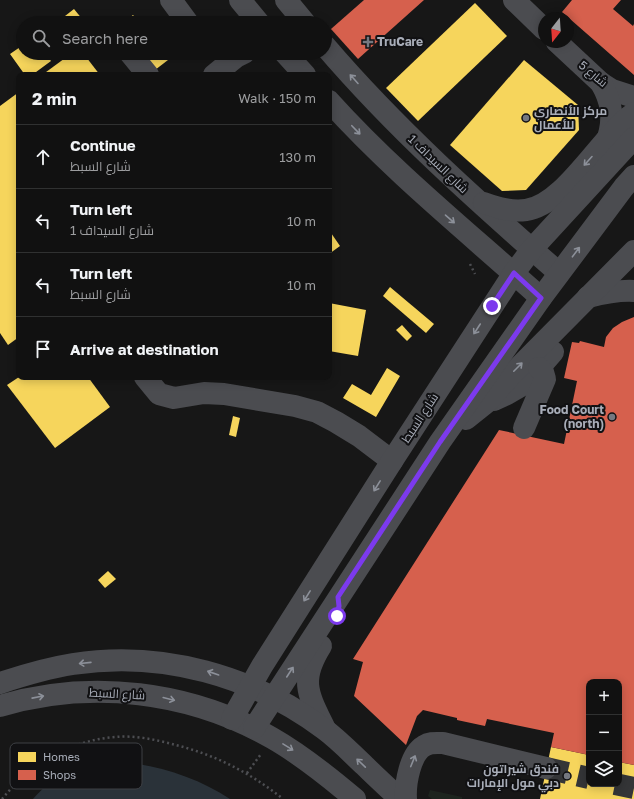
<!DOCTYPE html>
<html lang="en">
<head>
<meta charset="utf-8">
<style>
  :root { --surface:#111; --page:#1e1f1f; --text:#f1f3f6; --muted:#9c9d9f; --line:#303131 }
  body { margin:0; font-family:"Golos Text",Cairo,sans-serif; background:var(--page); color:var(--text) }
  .controls { position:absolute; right:12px; bottom:12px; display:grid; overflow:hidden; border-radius:8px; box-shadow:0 2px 10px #0003 }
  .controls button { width:36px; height:36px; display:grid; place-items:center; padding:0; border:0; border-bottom:1px solid var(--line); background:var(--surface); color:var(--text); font:20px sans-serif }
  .compass { position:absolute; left:538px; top:12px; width:36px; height:36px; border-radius:50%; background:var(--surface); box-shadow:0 2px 10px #0003; rotate:197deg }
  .stop { position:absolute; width:12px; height:12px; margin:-9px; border:3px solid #7c3aed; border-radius:50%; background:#fff }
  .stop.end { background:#7c3aed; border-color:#fff; box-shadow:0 1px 4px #0008 }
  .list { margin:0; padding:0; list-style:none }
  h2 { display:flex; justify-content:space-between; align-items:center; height:52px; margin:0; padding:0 16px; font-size:17px }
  h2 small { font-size:13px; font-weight:400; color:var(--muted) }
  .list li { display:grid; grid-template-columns:26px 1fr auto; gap:12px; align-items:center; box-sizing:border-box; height:64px; padding:0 16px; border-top:1px solid var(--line) }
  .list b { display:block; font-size:15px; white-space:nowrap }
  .list p { margin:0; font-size:13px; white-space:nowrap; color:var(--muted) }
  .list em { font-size:13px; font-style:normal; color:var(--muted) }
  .icon { flex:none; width:22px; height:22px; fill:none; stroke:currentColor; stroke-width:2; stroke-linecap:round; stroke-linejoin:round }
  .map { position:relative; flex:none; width:634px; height:799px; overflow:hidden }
  .search { position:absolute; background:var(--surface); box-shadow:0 2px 10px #0003; left:16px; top:16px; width:316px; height:44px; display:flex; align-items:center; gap:10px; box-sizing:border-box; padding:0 14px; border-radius:22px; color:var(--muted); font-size:15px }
  .panel { position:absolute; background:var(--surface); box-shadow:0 2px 10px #0003; left:16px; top:72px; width:316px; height:308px; border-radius:8px }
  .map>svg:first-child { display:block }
</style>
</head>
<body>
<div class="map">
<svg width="634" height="799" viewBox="0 0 634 799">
  <rect width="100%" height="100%" fill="#171717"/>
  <!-- green -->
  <path fill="#1d241e" d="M430 790 462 797V799H432L428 796Z"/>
  <!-- water -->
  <path fill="#2a3239" d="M107 762C117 763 128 763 138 764 170 769 203 781 230 799H33C57 772 73 769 107 762Z"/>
  <!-- homes -->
  <g fill="#f6d55c">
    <path d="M475 3 507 36 418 121 386 88Z"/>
    <path d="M74 9 83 20 79 23H56Z"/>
    <path d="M133 15 140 23H123Z"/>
    <path d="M23 45V53H45L51 61 32 75H25L10 54Z"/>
    <path d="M72 53H83L100 75H42Z"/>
    <path d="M142 53H163L168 60 155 70Z"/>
    <path d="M524 60 578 105 579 130 526 190 502 191 450 145Z"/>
    <path d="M19 92V337L8 345 0 333V106Z"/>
    <path d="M329 230 340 246 329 254Z"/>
    <path d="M390 287 434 324 426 333 383 296Z"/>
    <path d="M329 303 366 310 358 356 329 351Z"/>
    <path d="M402 325 412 336 407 341 396 330Z"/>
    <path d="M387 368 400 376 376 417 343 398 352 384 371 395Z"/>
    <path d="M19 377H88L110 407 55 448 7 385Z"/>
    <path d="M233 416 240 418 236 437 229 435Z"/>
    <path d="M108 571 116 579 105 588 98 580Z"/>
    <path d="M551 747 589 755V784H619V762L634 765V799H540Z"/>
  </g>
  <!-- shops -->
  <g fill="#d6604d">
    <path d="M364 0H424L358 59 331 29Z"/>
    <path d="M572 0H621L613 9 633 26 634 24V75L562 12Z"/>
    <path d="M634 317V765L619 762V682H589V755L551 747 554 733 487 719 485 726 457 720V718L423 710 417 716 406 745 354 696 363 662 353 659 499 430 564 444 577 381 564 378 572 342 579 343 580 341 604 347 606 337 613 328 622 322Z"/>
  </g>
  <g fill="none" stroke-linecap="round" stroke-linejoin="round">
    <!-- minor-tunnel -->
    <g stroke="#343537" stroke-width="22" stroke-dasharray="22 11" stroke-linecap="butt">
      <path d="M546 768 589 778"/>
      <path d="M615 784 634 788"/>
    </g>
    <!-- path -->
    <g stroke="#4d4e52" stroke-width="2.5" stroke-dasharray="2 3" stroke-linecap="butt">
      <path d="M470 264 475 274"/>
      <path d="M247 773 261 754"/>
      <path d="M2 799C31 764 70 740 116 737 135 735 157 740 176 745 215 755 251 773 283 799"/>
    </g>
    <!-- minor -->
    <g stroke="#4b4c50" stroke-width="22">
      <path d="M171 0 188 23"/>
      <path d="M240 0 259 23"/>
      <path d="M286 0 305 23"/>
      <path d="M514 0 544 29"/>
      <path d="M557 42 601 83 612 90 634 97"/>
      <path d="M325 46C396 129 478 202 559 273"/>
      <path d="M130 53 148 75"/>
      <path d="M285 53 305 75"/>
      <path d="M214 75 236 57 244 53"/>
      <path d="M601 83C612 102 614 118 608 138"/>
      <path d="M329 101C394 173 469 233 541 298"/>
      <path d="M484 203C498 208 511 212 526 210 565 205 601 136 634 113"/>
      <path d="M588 297C604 293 618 290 634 291"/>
      <path d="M145 377 159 394 174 398 204 393 224 394 295 406 317 412 336 422 359 436 392 461"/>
      <path d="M494 400 507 394 526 383 553 352"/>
      <path d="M466 419 486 403 514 372 634 251"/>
      <path d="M524 428 545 379 543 372 539 368"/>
      <path d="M321 646C299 681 308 694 325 729"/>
      <path d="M0 683C24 675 48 668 73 664 162 650 253 676 324 729 339 740 352 754 365 766 376 777 388 788 400 799"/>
      <path d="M0 706C91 679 190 691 272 738 302 755 329 777 355 799"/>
      <path d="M232 719 262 666 392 461 514 273 532 249 634 138"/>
      <path d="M254 728 440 442 541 298 624 187 634 176"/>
      <path d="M406 799C405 784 410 754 424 746 430 742 436 743 443 743L546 768"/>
    </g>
  </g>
  <!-- one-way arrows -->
  <defs><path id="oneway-shaft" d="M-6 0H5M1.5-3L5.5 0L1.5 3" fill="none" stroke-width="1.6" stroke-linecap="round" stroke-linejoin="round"/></defs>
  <g stroke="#8c9099">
    <use href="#oneway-shaft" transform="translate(354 79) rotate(-132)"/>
    <use href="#oneway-shaft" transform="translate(356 130) rotate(46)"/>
    <use href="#oneway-shaft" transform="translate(588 161) rotate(132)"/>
    <use href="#oneway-shaft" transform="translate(450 219) rotate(41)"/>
    <use href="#oneway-shaft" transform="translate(576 252) rotate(-53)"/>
    <use href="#oneway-shaft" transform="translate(477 329) rotate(123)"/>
    <use href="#oneway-shaft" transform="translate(518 367) rotate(-45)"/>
    <use href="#oneway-shaft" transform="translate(377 486) rotate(122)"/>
    <use href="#oneway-shaft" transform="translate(307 596) rotate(122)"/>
    <use href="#oneway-shaft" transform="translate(85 663) rotate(174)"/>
    <use href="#oneway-shaft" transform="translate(290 672) rotate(-57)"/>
    <use href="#oneway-shaft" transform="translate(213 673) rotate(-161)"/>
    <use href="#oneway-shaft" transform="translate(38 697) rotate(-11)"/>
    <use href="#oneway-shaft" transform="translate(169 699) rotate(14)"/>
    <use href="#oneway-shaft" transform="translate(288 747) rotate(32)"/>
    <use href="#oneway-shaft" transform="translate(413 761) rotate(-68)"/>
    <use href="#oneway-shaft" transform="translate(361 763) rotate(-136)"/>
  </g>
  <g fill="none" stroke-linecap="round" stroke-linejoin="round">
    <!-- route -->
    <path stroke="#7c3aed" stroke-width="5" d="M337 616 339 606 338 597 440 442 541 298 514 273 492 306"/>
  </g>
  <!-- markers -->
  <g fill="#757880" stroke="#111113" stroke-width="1.5">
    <path d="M366 36h4v4h4v4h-4v4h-4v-4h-4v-4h4z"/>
    <circle cx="526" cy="118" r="4"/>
    <circle cx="612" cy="417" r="4"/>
    <circle cx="567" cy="776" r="4"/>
  </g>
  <g text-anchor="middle" stroke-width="4" stroke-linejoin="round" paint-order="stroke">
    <!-- poi labels -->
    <g font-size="12" font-weight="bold" fill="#a8adb8" stroke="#111113" text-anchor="start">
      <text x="377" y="46">TruCare</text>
      <text x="534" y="115">مركز الأنصاري<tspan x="534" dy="14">للأعمال</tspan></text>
      <text x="604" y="414" text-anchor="end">Food Court<tspan x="604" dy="14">(north)</tspan></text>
      <text x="559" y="773" text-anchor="end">فندق شيراتون<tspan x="559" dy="14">دبي مول الإمارات</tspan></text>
    </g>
    <!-- street labels -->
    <g font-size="12" fill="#a8adb8" stroke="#111113">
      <text transform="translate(593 74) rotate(40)" y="4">شارع 5</text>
      <text transform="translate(438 164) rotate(44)" y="4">شارع السيداف 1</text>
      <text transform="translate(420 418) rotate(-57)" y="4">شارع السبط</text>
      <text transform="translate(117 694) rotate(3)" y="4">شارع السبط</text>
    </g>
  </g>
  <!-- legend -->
  <rect x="10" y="743" width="132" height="46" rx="6" fill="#111113" stroke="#3e4045" stroke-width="1"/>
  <rect x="18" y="752" width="18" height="10" fill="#f6d55c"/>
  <rect x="18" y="770" width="18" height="10" fill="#d6604d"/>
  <g font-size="11" fill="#a8adb8">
    <text x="43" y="761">Homes</text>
    <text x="43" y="779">Shops</text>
  </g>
</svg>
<div class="controls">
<button>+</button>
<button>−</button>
<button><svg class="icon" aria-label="layers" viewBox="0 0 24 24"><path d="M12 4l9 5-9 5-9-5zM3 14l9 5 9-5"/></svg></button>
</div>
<svg class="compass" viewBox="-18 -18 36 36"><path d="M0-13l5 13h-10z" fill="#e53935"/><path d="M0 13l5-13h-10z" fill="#9c9d9f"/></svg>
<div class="stop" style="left:337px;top:616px"></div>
<div class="stop end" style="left:492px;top:306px"></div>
<div class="search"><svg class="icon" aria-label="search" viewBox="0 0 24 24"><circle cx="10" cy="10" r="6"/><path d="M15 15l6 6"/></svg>Search here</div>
<section class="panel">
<h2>2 min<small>Walk · 150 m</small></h2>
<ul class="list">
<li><svg class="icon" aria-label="ahead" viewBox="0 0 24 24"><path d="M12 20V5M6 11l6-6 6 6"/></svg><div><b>Continue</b><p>شارع السبط</p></div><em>130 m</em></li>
<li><svg class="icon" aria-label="left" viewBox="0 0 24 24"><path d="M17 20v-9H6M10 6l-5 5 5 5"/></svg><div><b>Turn left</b><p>شارع السيداف 1</p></div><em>10 m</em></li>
<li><svg class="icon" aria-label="left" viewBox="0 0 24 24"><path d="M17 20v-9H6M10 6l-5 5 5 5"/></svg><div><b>Turn left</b><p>شارع السبط</p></div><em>10 m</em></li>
<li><svg class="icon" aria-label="arrive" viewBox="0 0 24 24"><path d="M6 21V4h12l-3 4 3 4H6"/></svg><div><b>Arrive at destination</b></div></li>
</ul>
</section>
</div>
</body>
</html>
